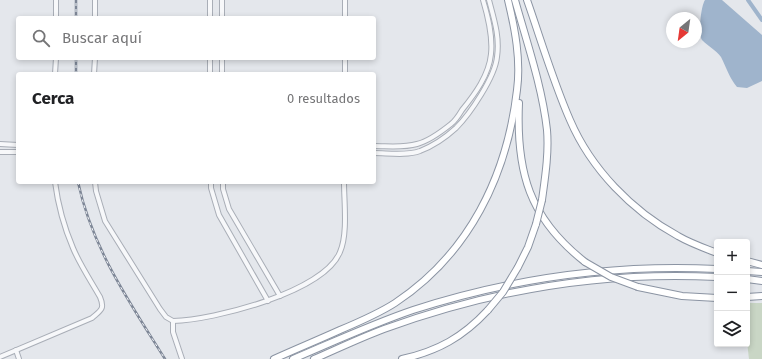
<!DOCTYPE html>
<html lang="es">
<head>
<meta charset="utf-8">
<style>
  :root { --surface:#fff; --page:#f6f6f6; --text:#202124; --muted:#757577; --line:#e0e0e0 }
  body { margin:0; font-family:"Fira Sans",sans-serif; background:var(--page); color:var(--text) }
  .controls { position:absolute; right:12px; bottom:12px; display:grid; overflow:hidden; border-radius:4px; box-shadow:0 2px 6px #0003 }
  .controls button { width:36px; height:36px; display:grid; place-items:center; padding:0; border:0; border-bottom:1px solid var(--line); background:var(--surface); color:var(--text); font:20px sans-serif }
  .compass { position:absolute; left:666px; top:12px; width:36px; height:36px; border-radius:50%; background:var(--surface); box-shadow:0 2px 6px #0003; rotate:209deg }
  .list { margin:0; padding:0; list-style:none }
  h2 { display:flex; justify-content:space-between; align-items:center; height:52px; margin:0; padding:0 16px; font-size:17px }
  h2 small { font-size:13px; font-weight:400; color:var(--muted) }
  .icon { flex:none; width:22px; height:22px; fill:none; stroke:currentColor; stroke-width:2; stroke-linecap:round; stroke-linejoin:round }
  .map { position:relative; flex:none; width:762px; height:359px; overflow:hidden }
  .search { position:absolute; background:var(--surface); box-shadow:0 2px 6px #0003; left:16px; top:16px; width:360px; height:44px; display:flex; align-items:center; gap:10px; box-sizing:border-box; padding:0 14px; border-radius:4px; color:var(--muted); font-size:15px }
  .panel { position:absolute; background:var(--surface); box-shadow:0 2px 6px #0003; left:16px; top:72px; width:360px; height:112px; border-radius:4px }
  .map>svg:first-child { display:block }
</style>
</head>
<body>
<div class="map">
<svg width="762" height="359" viewBox="0 0 762 359">
  <rect width="100%" height="100%" fill="#e4e7ec"/>
  <!-- green -->
  <path fill="#c9d6c5" d="M747 303H762V359H749L747 342Z"/>
  <!-- water -->
  <path fill="#9fb4cc" d="M705 0H722L762 35V81L747 88 737 87C730 79 726 67 721 57 716 50 708 46 702 40 698 33 701 6 705 0Z"/>
  <g fill="none" stroke-linecap="round" stroke-linejoin="round">
    <!-- canal -->
    <path stroke="#9fb4cc" stroke-width="4" d="M748 0 762 20"/>
    <!-- minor casing -->
    <g stroke="#a9aeb7" stroke-width="6">
      <g id="minor">
        <path d="M56 18V0"/>
        <path d="M95 18V0"/>
        <path d="M210 18V0"/>
        <path d="M222 18V0"/>
        <path d="M345 18V0"/>
        <path d="M55 74 56 58"/>
        <path d="M94 74 95 58"/>
        <path d="M210 74V58"/>
        <path d="M222 74V58"/>
        <path d="M345 74V58"/>
        <path d="M0 144 18 145"/>
        <path d="M374 146C388 146 403 148 417 144 429 141 441 132 451 124 455 121 459 115 462 110 475 94 489 75 491 54 493 36 488 17 483 0"/>
        <path d="M0 152H18"/>
        <path d="M374 153C388 153 406 156 420 151 433 146 445 138 456 128 470 114 495 77 497 57 500 37 494 19 489 0"/>
        <path d="M95 182 96 191 105 221 160 309 166 317 173 321"/>
        <path d="M211 182V188L219 215 268 301"/>
        <path d="M223 182V189L229 209 280 296"/>
        <path d="M173 321C214 320 324 292 340 252 348 234 344 202 344 182"/>
        <path d="M173 321V332L182 359"/>
        <path d="M16 350 19 359"/>
        <path d="M0 357 92 318C101 310 105 309 100 297 91 281 80 265 73 248 64 227 58 205 55 182"/>
      </g>
    </g>
    <!-- highway casing -->
    <g stroke="#8b94a3" stroke-width="8">
      <g id="highway">
        <path d="M515 0C527 43 542 86 547 130 549 153 545 178 542 200"/>
        <path d="M527 0C541 40 553 81 570 120 591 169 632 211 678 236 690 243 704 248 717 253"/>
        <path d="M519 103C516 172 529 218 585 262"/>
        <path d="M747 261 762 265"/>
        <path d="M518 267 528 247 536 224"/>
        <path d="M747 271 762 272"/>
        <path d="M747 279 762 281"/>
        <path d="M638 287 682 296 717 298"/>
        <path d="M747 297 762 296"/>
        <path d="M274 359C296 349 318 340 340 330 359 322 378 314 395 303 469 254 507 176 517 90 521 60 515 29 508 0"/>
        <path d="M293 359C333 342 372 324 413 310 512 278 614 264 717 269"/>
        <path d="M314 359C337 349 360 338 384 329 491 290 603 271 717 277"/>
        <path d="M402 359C438 351 463 337 488 310"/>
      </g>
    </g>
    <!-- minor -->
    <use href="#minor" stroke="#f7f8fa" stroke-width="4"/>
    <!-- highway -->
    <use href="#highway" stroke="#fff" stroke-width="6"/>
    <!-- rail casing -->
    <g stroke="#7d8696" stroke-width="2.5">
      <g id="rail">
        <path d="M76 18V0"/>
        <path d="M76 74V58"/>
        <path d="M78 182C92 248 130 303 165 359"/>
      </g>
    </g>
    <!-- rail -->
    <use href="#rail" stroke="#f4f6f9" stroke-width="1" stroke-dasharray="3" stroke-linecap="butt"/>
    <!-- highway-bridge casing -->
    <g stroke="#8b94a3" stroke-width="8" stroke-linecap="butt">
      <g id="highway-bridge">
        <path d="M536 224 542 200"/>
        <path d="M585 262 611 277 638 287"/>
        <path d="M488 310 503 292 518 267"/>
      </g>
    </g>
    <!-- highway-bridge -->
    <use href="#highway-bridge" stroke="#fff" stroke-width="6"/>
  </g>
</svg>
<div class="controls">
<button>+</button>
<button>−</button>
<button><svg class="icon" aria-label="layers" viewBox="0 0 24 24"><path d="M12 4l9 5-9 5-9-5zM3 14l9 5 9-5"/></svg></button>
</div>
<svg class="compass" viewBox="-18 -18 36 36"><path d="M0-13l5 13h-10z" fill="#e53935"/><path d="M0 13l5-13h-10z" fill="#757577"/></svg>
<div class="search"><svg class="icon" aria-label="search" viewBox="0 0 24 24"><circle cx="10" cy="10" r="6"/><path d="M15 15l6 6"/></svg>Buscar aquí</div>
<section class="panel">
<h2>Cerca<small>0 resultados</small></h2>
<ul class="list">
</ul>
</section>
</div>
</body>
</html>
